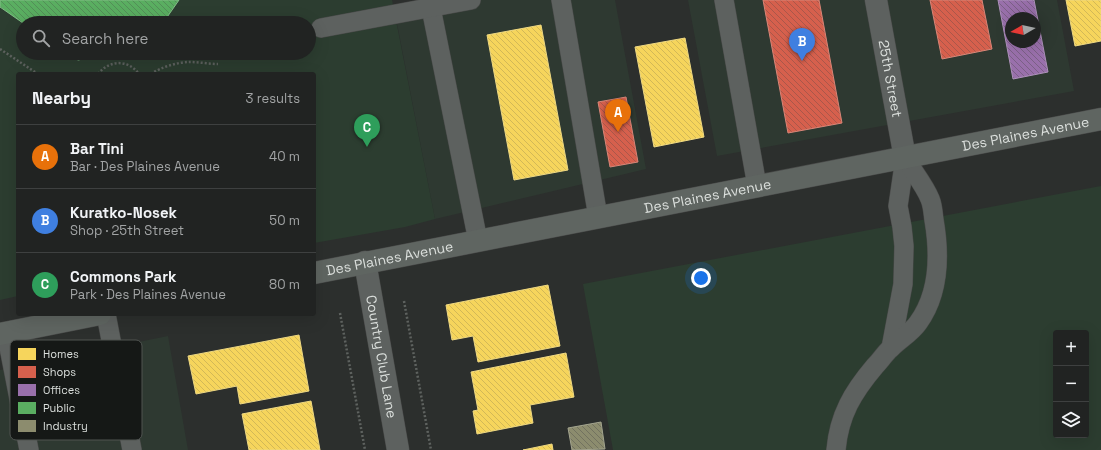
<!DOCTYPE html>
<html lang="en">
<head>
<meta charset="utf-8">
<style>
  :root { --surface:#212322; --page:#2d2f2f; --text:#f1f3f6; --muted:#a2a4a5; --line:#3e4040; --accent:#1a73e8 }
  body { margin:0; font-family:"Space Grotesk",sans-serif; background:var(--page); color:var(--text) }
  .controls { position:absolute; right:12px; bottom:12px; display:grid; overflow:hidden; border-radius:4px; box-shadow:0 4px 16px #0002 }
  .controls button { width:36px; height:36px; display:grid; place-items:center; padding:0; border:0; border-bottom:1px solid var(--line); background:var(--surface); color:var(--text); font:20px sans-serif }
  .compass { position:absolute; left:1005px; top:12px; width:36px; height:36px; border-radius:50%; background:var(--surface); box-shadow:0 4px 16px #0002; rotate:261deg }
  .you { position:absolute; left:701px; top:278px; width:14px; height:14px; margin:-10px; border:3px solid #fff; border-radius:50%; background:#1a73e8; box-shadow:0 0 0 6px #1a73e833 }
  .badge { display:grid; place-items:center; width:26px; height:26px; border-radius:50%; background:var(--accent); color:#fff; font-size:13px; font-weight:700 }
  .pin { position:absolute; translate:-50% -33px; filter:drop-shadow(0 1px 2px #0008) }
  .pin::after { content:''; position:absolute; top:21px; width:14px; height:12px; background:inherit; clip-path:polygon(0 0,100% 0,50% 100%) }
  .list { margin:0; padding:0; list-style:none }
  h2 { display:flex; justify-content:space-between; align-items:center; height:52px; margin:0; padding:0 16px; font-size:17px }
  h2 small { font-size:13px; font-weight:400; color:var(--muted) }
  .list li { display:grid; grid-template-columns:26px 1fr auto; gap:12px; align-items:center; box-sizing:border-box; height:64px; padding:0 16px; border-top:1px solid var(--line) }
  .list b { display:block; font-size:15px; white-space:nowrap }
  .list p { margin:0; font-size:13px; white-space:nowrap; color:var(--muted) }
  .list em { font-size:13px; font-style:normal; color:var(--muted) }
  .icon { flex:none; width:22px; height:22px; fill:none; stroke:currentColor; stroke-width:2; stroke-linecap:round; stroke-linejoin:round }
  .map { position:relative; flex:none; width:1101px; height:450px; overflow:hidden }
  .search { position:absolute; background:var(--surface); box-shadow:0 4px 16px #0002; left:16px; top:16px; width:300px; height:44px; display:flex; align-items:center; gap:10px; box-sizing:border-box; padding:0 14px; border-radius:22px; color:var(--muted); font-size:15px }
  .panel { position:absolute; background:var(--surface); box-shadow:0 4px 16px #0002; left:16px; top:72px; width:300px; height:244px; border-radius:4px }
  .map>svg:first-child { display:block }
</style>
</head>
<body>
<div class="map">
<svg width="1101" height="450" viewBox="0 0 1101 450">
  <defs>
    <pattern id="homes-back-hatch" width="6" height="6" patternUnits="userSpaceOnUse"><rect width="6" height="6" fill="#f6d55c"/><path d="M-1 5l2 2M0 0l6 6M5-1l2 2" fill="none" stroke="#d2b857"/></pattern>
    <pattern id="shops-back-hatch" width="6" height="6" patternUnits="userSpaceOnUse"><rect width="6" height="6" fill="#d6604d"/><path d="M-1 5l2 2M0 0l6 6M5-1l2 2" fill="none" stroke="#aa574a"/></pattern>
    <pattern id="offices-back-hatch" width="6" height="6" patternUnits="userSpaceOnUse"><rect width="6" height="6" fill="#9970ab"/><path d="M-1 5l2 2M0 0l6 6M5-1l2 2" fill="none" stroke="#7b6086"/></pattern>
    <pattern id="public-back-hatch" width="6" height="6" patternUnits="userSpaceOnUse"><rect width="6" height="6" fill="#5aae61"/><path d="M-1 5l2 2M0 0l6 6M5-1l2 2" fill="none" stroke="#538e58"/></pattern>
    <pattern id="industry-back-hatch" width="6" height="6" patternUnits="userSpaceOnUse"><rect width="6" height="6" fill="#8c8c6e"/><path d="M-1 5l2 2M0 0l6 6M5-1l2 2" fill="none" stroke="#72725f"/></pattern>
  </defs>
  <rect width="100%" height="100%" fill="#2c2f2d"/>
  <!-- built -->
  <g fill="#2e3931" fill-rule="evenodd">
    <path d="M461 0H615L646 169 435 219 395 13Z"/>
    <path d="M688 0H1057L1074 91 717 156ZM1011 18H1035V42H1011Z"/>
    <path d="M168 336 188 450H0V370Z"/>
  </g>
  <!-- green -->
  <g fill="#2c3d30" fill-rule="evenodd">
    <path d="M0 0H392L435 219 405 227 314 243V74H18V296L0 300ZM23 23H309V53H23Z"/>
    <path d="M1101 186V450H613L583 284ZM1056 333H1086V435H1056Z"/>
  </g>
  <!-- homes -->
  <g fill="url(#homes-back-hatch)" stroke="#eed882">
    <path d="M1066 0H1101V41L1075 46Z"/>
    <path d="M541 25 568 170 514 180 487 35Z"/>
    <path d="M685 38 704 137 654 147 635 47Z"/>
    <path d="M548 285 560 346 478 362 473 336 452 340 446 305Z"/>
    <path d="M299 335 309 391 240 404 237 386 196 394 188 356Z"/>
    <path d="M566 353 574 397 530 405 533 423 477 434 473 411 478 410 471 372Z"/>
    <path d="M311 401 320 450H249L242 414Z"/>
    <path d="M552 444 553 450H523Z"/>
  </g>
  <!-- shops -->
  <g fill="url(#shops-back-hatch)" stroke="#d88678">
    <path d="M763 0H819L842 123 788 133Z"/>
    <path d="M930 0H982L992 49 942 59Z"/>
    <path d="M626 97 638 162 610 167 598 102Z"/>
  </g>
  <!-- offices -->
  <path fill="url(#offices-back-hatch)" stroke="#ad91ba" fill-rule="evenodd" d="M998 0H1034L1048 72 1013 79ZM1011 18H1035V42H1011Z"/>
  <!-- public -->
  <g fill="url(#public-back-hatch)" stroke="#81bd86">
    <path d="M0 0H179L163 23H23L0 7Z"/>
    <path d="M67 53H112L78 60Z"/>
  </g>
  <!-- industry -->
  <path fill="url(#industry-back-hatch)" stroke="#a4a58f" d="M601 422 605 449 572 450 568 428Z"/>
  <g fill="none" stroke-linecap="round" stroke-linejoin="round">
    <!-- lane casing -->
    <g stroke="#494a49" stroke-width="20">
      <g id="lane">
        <path d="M561 0 598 217"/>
        <path d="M724 0 757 186"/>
        <path d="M431 8 478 241"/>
        <path d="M321 28 471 0"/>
        <path d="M106 314 132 450"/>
        <path d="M6 332 29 450"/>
        <path d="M891 348 903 284 904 246 902 227 898 206 905 158"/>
        <path d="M836 450C839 415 853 392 875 366 881 360 885 353 891 348 900 339 911 333 918 323 939 294 940 255 934 220 933 214 933 206 930 199 925 186 912 170 905 158"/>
      </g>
    </g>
    <!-- street casing -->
    <g stroke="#494a49" stroke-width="23">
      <g id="street">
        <path id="s1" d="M876 0 905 158"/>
        <path id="s2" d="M365 262 398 450"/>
      </g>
    </g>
    <!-- secondary casing -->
    <g stroke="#494a49" stroke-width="23">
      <g id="secondary">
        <path id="s3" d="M314 273 1101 119"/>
        <path d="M0 334 100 314"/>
      </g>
    </g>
    <!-- path -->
    <g stroke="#5e625f" stroke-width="2.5" stroke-dasharray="2 2" stroke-linecap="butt">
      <path d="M0 49 38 74"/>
      <path d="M98 74C109 60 128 59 139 74"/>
      <path d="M151 74C161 67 178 62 190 62 199 62 209 64 218 64"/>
      <path d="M404 301 431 450"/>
      <path d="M340 313 365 450"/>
    </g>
    <!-- lane -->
    <use href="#lane" stroke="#5d615f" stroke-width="19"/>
    <!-- street -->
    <use href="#street" stroke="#5d615f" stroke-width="22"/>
    <!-- secondary -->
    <use href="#secondary" stroke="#5f6561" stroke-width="22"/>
  </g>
  <g text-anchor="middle" stroke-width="4" stroke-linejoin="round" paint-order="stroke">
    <!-- street labels -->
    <g font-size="14" fill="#dbdfdc" stroke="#151816">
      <text dy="5" stroke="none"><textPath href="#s1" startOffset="80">25th Street</textPath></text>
      <text dy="5" stroke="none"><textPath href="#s3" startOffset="725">Des Plaines Avenue</textPath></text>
      <text dy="5" stroke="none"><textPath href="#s3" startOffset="401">Des Plaines Avenue</textPath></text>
      <text dy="5" stroke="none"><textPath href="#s3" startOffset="77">Des Plaines Avenue</textPath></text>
      <text dy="5" stroke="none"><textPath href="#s2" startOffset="96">Country Club Lane</textPath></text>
    </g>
  </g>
  <!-- legend -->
  <rect x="10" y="340" width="132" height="100" rx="6" fill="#151816" stroke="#505451" stroke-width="1"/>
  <rect x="18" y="348" width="18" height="12" fill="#f6d55c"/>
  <rect x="18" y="366" width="18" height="12" fill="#d6604d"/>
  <rect x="18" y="384" width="18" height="12" fill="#9970ab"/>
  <rect x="18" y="402" width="18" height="12" fill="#5aae61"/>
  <rect x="18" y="420" width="18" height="12" fill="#8c8c6e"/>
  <g font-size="11" fill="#dbdfdc">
    <text x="43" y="358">Homes</text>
    <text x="43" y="376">Shops</text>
    <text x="43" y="394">Offices</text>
    <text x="43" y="412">Public</text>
    <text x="43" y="430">Industry</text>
  </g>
</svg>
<div class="controls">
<button>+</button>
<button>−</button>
<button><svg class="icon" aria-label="layers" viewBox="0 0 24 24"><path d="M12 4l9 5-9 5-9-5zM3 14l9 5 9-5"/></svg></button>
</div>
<svg class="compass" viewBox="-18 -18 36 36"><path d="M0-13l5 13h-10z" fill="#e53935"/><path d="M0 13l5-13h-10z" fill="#a2a4a5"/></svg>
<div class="you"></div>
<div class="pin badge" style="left:618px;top:132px;background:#e8710a">A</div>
<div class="pin badge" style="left:802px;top:61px;background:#3f7fe0">B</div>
<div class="pin badge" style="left:367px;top:147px;background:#2e9e5b">C</div>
<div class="search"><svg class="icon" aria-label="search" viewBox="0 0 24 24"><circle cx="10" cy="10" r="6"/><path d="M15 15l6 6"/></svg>Search here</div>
<section class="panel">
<h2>Nearby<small>3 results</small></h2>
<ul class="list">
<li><span class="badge" style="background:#e8710a">A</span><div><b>Bar Tini</b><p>Bar · Des Plaines Avenue</p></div><em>40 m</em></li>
<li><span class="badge" style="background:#3f7fe0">B</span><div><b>Kuratko-Nosek</b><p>Shop · 25th Street</p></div><em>50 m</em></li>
<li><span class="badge" style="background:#2e9e5b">C</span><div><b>Commons Park</b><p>Park · Des Plaines Avenue</p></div><em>80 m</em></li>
</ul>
</section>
</div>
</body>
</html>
